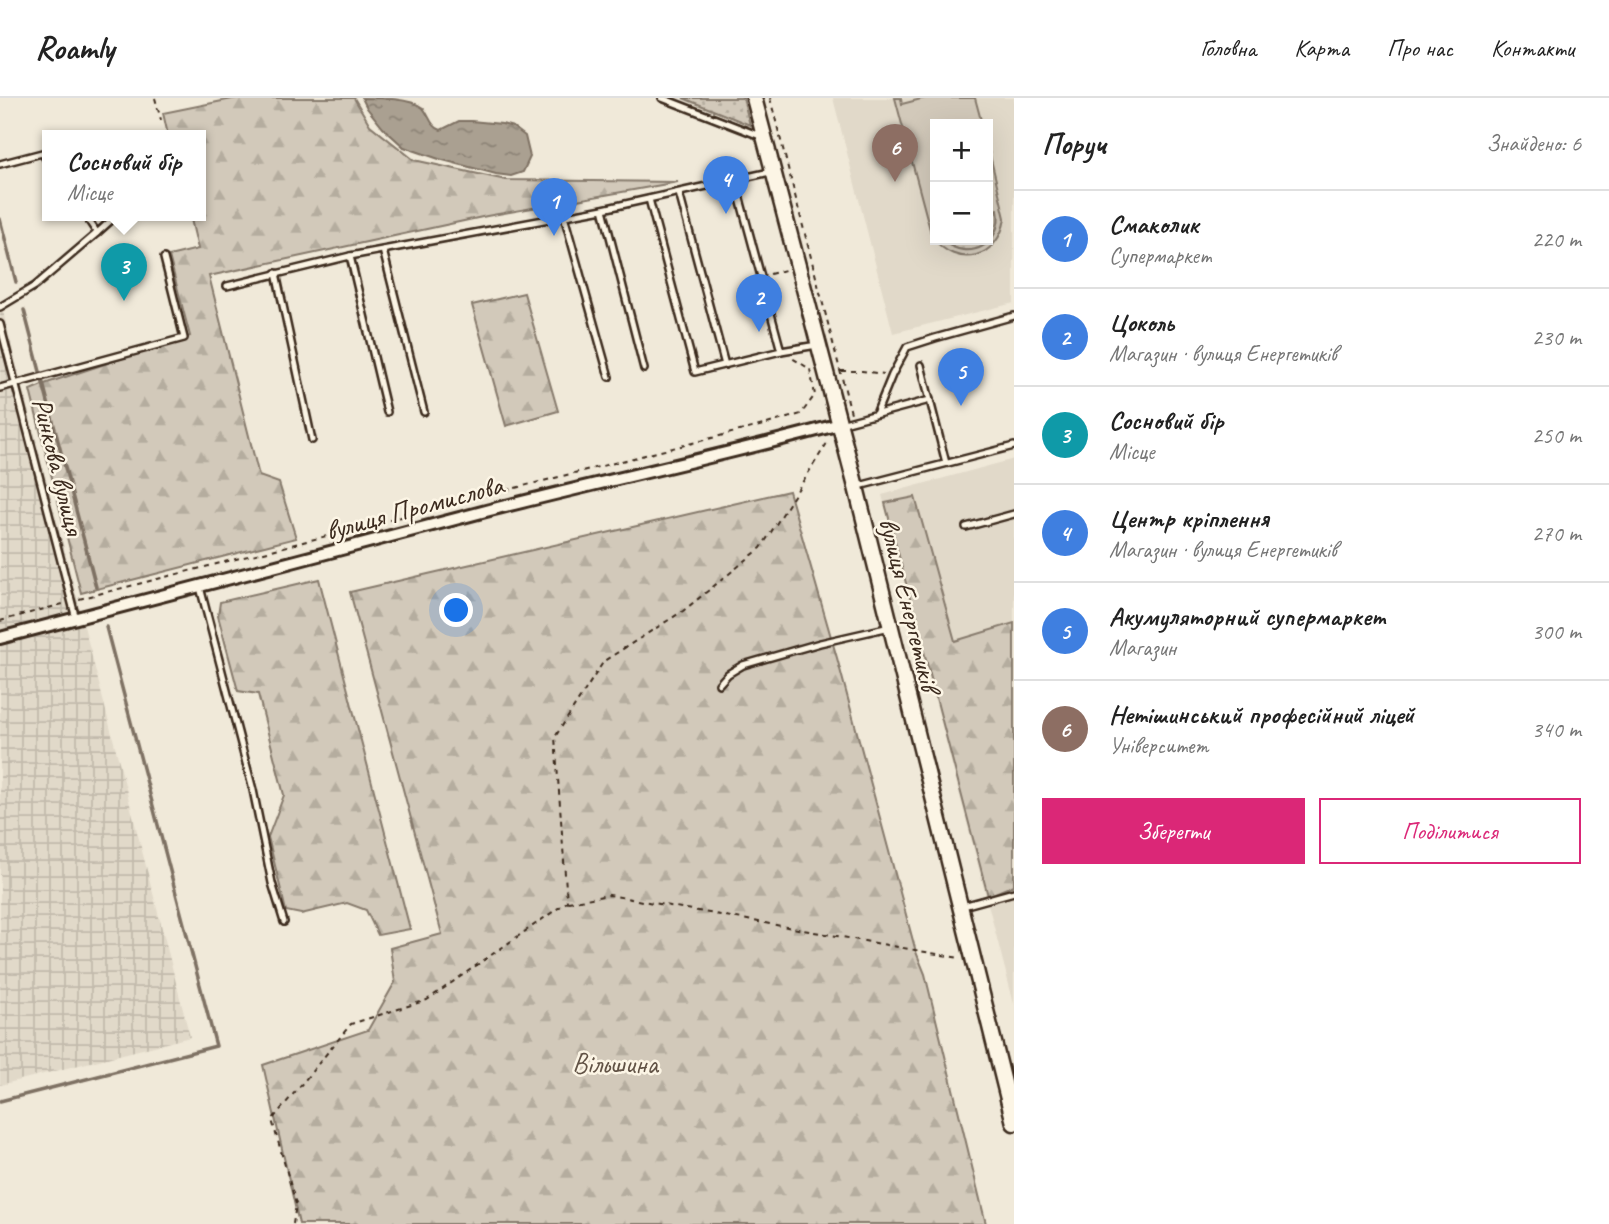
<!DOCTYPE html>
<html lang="uk">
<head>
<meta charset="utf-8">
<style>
  :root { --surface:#fff; --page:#f6f6f6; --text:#222; --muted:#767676; --line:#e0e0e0; --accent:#db2777 }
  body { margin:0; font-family:Caveat,sans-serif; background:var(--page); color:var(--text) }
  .controls { position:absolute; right:21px; top:21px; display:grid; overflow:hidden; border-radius:0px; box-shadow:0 7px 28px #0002 }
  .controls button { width:63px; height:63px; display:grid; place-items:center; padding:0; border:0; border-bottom:2px solid var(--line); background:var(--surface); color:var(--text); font:35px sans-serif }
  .you { position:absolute; left:457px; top:513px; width:24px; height:24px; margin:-18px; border:5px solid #fff; border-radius:50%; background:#1a73e8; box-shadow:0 0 0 10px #1a73e833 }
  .badge { display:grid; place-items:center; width:46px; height:46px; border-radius:50%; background:var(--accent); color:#fff; font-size:23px; font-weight:700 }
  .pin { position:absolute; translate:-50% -58px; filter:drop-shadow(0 2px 4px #0008) }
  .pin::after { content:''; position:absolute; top:37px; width:24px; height:21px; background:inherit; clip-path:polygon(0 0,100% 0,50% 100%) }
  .popup { position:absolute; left:42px; top:32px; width:164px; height:91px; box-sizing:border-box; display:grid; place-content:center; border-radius:0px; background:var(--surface); filter:drop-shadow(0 2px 5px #0005); font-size:23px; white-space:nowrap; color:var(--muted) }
  .popup b { font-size:26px; color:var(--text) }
  .popup::after { content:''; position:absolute; left:50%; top:100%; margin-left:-14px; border:14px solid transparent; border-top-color:var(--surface) }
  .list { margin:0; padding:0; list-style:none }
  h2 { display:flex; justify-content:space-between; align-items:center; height:91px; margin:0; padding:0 28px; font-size:30px }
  h2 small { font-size:23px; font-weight:400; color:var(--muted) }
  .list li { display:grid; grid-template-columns:46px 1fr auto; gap:21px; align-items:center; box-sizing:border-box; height:98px; padding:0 28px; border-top:2px solid var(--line) }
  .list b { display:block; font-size:26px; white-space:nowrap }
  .list p { margin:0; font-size:23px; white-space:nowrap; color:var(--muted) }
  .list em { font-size:23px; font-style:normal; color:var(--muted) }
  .actions { display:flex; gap:14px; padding:21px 28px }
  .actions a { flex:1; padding:16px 0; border:2px solid var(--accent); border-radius:0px; text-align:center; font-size:24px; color:var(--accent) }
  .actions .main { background:var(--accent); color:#fff }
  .map { position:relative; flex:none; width:1014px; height:1126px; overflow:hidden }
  header { display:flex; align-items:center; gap:42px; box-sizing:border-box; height:98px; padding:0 35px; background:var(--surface); border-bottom:2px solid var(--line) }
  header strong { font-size:33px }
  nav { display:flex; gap:38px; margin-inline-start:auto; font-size:24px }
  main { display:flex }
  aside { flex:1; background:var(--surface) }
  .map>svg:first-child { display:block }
</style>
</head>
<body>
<header>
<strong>Roamly</strong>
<nav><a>Головна</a><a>Карта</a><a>Про нас</a><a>Контакти</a></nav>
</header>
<main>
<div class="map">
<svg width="1014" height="1126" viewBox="0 0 1014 1126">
  <defs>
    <pattern id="industrial-grid" width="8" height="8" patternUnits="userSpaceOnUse" patternTransform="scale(1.75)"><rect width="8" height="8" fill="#e1d9c9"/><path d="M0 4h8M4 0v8" fill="none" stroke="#c2baac"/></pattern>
    <pattern id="grass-dots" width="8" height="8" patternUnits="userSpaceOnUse" patternTransform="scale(1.75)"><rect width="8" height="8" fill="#d2c9ba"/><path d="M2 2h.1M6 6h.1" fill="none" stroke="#b5ad9f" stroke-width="1.8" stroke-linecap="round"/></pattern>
    <pattern id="forest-firs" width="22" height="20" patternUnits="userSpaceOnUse" patternTransform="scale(1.75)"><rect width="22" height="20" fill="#d2c9ba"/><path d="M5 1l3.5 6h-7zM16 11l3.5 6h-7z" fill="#b5ad9f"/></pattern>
    <pattern id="water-ripples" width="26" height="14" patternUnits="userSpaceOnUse" patternTransform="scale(1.75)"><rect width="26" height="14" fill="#aaa091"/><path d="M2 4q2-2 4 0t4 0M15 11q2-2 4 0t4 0" fill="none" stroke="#8c8376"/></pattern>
  </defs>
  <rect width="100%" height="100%" fill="#f0e9d9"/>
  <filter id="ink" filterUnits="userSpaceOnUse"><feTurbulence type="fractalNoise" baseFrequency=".0143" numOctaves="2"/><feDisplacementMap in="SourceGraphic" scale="14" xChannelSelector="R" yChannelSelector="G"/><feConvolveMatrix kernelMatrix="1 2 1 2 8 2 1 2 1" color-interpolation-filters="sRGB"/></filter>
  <g filter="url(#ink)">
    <!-- built -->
    <g fill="#e1d9c9" fill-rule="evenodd">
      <path d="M833 0H1014V205L893 235ZM935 26H988V142H935Z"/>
      <path d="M1014 361V906L882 397Z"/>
    </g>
    <!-- industrial -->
    <path fill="url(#industrial-grid)" d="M0 202 190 939 0 987Z"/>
    <!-- grass -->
    <g fill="url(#grass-dots)" stroke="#867a6c" stroke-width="2">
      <path d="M683 0H743L750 27Z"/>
      <path d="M998 111C1003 147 969 165 942 142H988V114Z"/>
    </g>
    <!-- forest -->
    <g fill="url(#forest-firs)" stroke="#867a6c" stroke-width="2">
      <path d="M237 0H354L370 27 414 62 506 82 678 84 487 118 209 178 259 378 279 385 296 440 81 495 30 292 47 285 190 238 169 158 198 151 190 117H201V37H168L163 15Z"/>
      <path d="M524 195 558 313 506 328 472 207Z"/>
      <path d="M789 393 837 560 916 854 925 876 986 1126H299L263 967 368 932 395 884 390 850 442 836 350 494Z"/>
      <path d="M915 399 955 543 1014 525V787L988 798 885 405Z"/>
      <path d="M319 481 410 831 378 837 366 812 347 805 301 816 286 813 268 739 284 697 258 596 238 593 218 518 220 504Z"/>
    </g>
    <!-- pitch -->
    <path fill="#d2c9ba" stroke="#867a6c" stroke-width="2" d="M895 0H901L902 6 925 0H975L982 26H935V128H934L935 142H942C968 165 1004 147 998 111L988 114V49L1005 120C999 161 957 172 932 139Z"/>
    <!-- water -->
    <path fill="url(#water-ripples)" stroke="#7e7163" stroke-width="2" d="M362 0C381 0 410 0 423 10 430 18 430 28 441 32L459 23H471L502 26 513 29 525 38 530 59 523 74 511 78 496 76 439 61 404 49 383 30 367 10Z"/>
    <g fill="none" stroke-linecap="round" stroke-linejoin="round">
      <!-- stream -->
      <g stroke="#7e7163" stroke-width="3.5">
        <path d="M0 121 16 184"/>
        <path d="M24 212 96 489"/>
        <path d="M0 1003 216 948 106 529"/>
      </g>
      <!-- service casing -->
      <g stroke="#3b2a1e" stroke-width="10">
        <g id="service">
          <path d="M662 0 760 38"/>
          <path d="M0 66 42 55 47 62"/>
          <path d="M735 82 781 253"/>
          <path d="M679 95 725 267"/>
          <path d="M649 101 695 274 781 253 817 247"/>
          <path d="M564 118 609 279"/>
          <path d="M97 135 117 117"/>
          <path d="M383 152 424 314"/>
          <path d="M350 158 387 314"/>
          <path d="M276 175 312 342"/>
          <path d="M227 188 350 158 603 111"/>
          <path d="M0 209 35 188 97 135 85 117"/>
          <path d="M0 226 76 521"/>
          <path d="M921 267 946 365"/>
          <path d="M644 271 603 111 770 74"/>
          <path d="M0 290 184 240 164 160"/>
          <path d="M876 316 892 277 907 249 935 240 1014 218"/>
          <path d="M840 326 930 302"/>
          <path d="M859 388 1014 348"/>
          <path d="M966 429 1014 416"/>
          <path d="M200 489 253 692 272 785 284 824"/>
          <path d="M719 586 728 576 743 567 820 545 890 529"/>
          <path d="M963 808 1014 794"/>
        </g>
      </g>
      <!-- minor casing -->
      <g stroke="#3b2a1e" stroke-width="16">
        <path id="minor" d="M0 540C162 499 324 455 486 413 603 383 722 358 840 326"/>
      </g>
      <!-- secondary casing -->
      <g stroke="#3b2a1e" stroke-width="19">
        <path id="secondary" d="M754 0 856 389 1014 1025"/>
      </g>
      <!-- path -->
      <g stroke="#3b2a1e" stroke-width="2" stroke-dasharray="5 5" stroke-linecap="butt">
        <path d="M155 0 161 22"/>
        <path d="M770 0 851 315"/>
        <path d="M770 176 785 172"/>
        <path d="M841 273H862L884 276"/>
        <path d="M79 501 767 326 801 316 815 297 810 271 792 260"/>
        <path d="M0 523 63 506"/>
        <path d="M568 804 609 797 959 860"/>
        <path d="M293 1126 296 1106 272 1022 351 926 427 902 567 804 555 639 604 563 683 513 761 450 829 342"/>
      </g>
      <!-- service -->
      <use href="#service" stroke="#fcf5e5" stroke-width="5"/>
      <!-- minor -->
      <use href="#minor" stroke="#fcf5e5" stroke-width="10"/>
      <!-- secondary -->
      <use href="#secondary" stroke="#fcf5e5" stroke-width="14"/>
    </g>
  </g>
  <g text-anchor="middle" stroke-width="5" stroke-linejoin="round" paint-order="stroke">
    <!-- street labels -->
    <g font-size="28" fill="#3b2a1e" stroke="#fcf5e5">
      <text transform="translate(59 368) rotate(76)" y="10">Ринкова вулиця</text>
      <text transform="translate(414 409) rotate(-15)" y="10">вулиця Промислова</text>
      <text transform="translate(910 506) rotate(76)" y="10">вулиця Енергетиків</text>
    </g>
    <!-- park labels -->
    <g font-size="28" fill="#615245" stroke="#fcf5e5">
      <text x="615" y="975">Вільшина</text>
    </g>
  </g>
</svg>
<div class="controls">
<button>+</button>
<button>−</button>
</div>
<div class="you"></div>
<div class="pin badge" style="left:554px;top:138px;background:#3f7fe0">1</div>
<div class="pin badge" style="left:759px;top:234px;background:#3f7fe0">2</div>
<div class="pin badge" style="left:124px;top:203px;background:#0f9aa8">3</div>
<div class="popup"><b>Сосновий бір</b>Місце</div>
<div class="pin badge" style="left:726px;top:116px;background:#3f7fe0">4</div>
<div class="pin badge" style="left:961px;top:308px;background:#3f7fe0">5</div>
<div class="pin badge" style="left:895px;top:84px;background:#8d6e63">6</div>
</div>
<aside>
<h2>Поруч<small>Знайдено: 6</small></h2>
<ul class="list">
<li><span class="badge" style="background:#3f7fe0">1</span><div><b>Смаколик</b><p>Супермаркет</p></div><em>220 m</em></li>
<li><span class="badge" style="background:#3f7fe0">2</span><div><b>Цоколь</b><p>Магазин · вулиця Енергетиків</p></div><em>230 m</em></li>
<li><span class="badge" style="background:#0f9aa8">3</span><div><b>Сосновий бір</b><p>Місце</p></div><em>250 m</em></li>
<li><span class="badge" style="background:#3f7fe0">4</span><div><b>Центр кріплення</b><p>Магазин · вулиця Енергетиків</p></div><em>270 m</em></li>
<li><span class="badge" style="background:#3f7fe0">5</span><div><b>Акумуляторний супермаркет</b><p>Магазин</p></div><em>300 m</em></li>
<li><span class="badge" style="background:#8d6e63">6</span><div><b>Нетішинський професійний ліцей</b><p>Університет</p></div><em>340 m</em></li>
</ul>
<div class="actions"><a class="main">Зберегти</a><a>Поділитися</a></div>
</aside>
</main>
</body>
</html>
